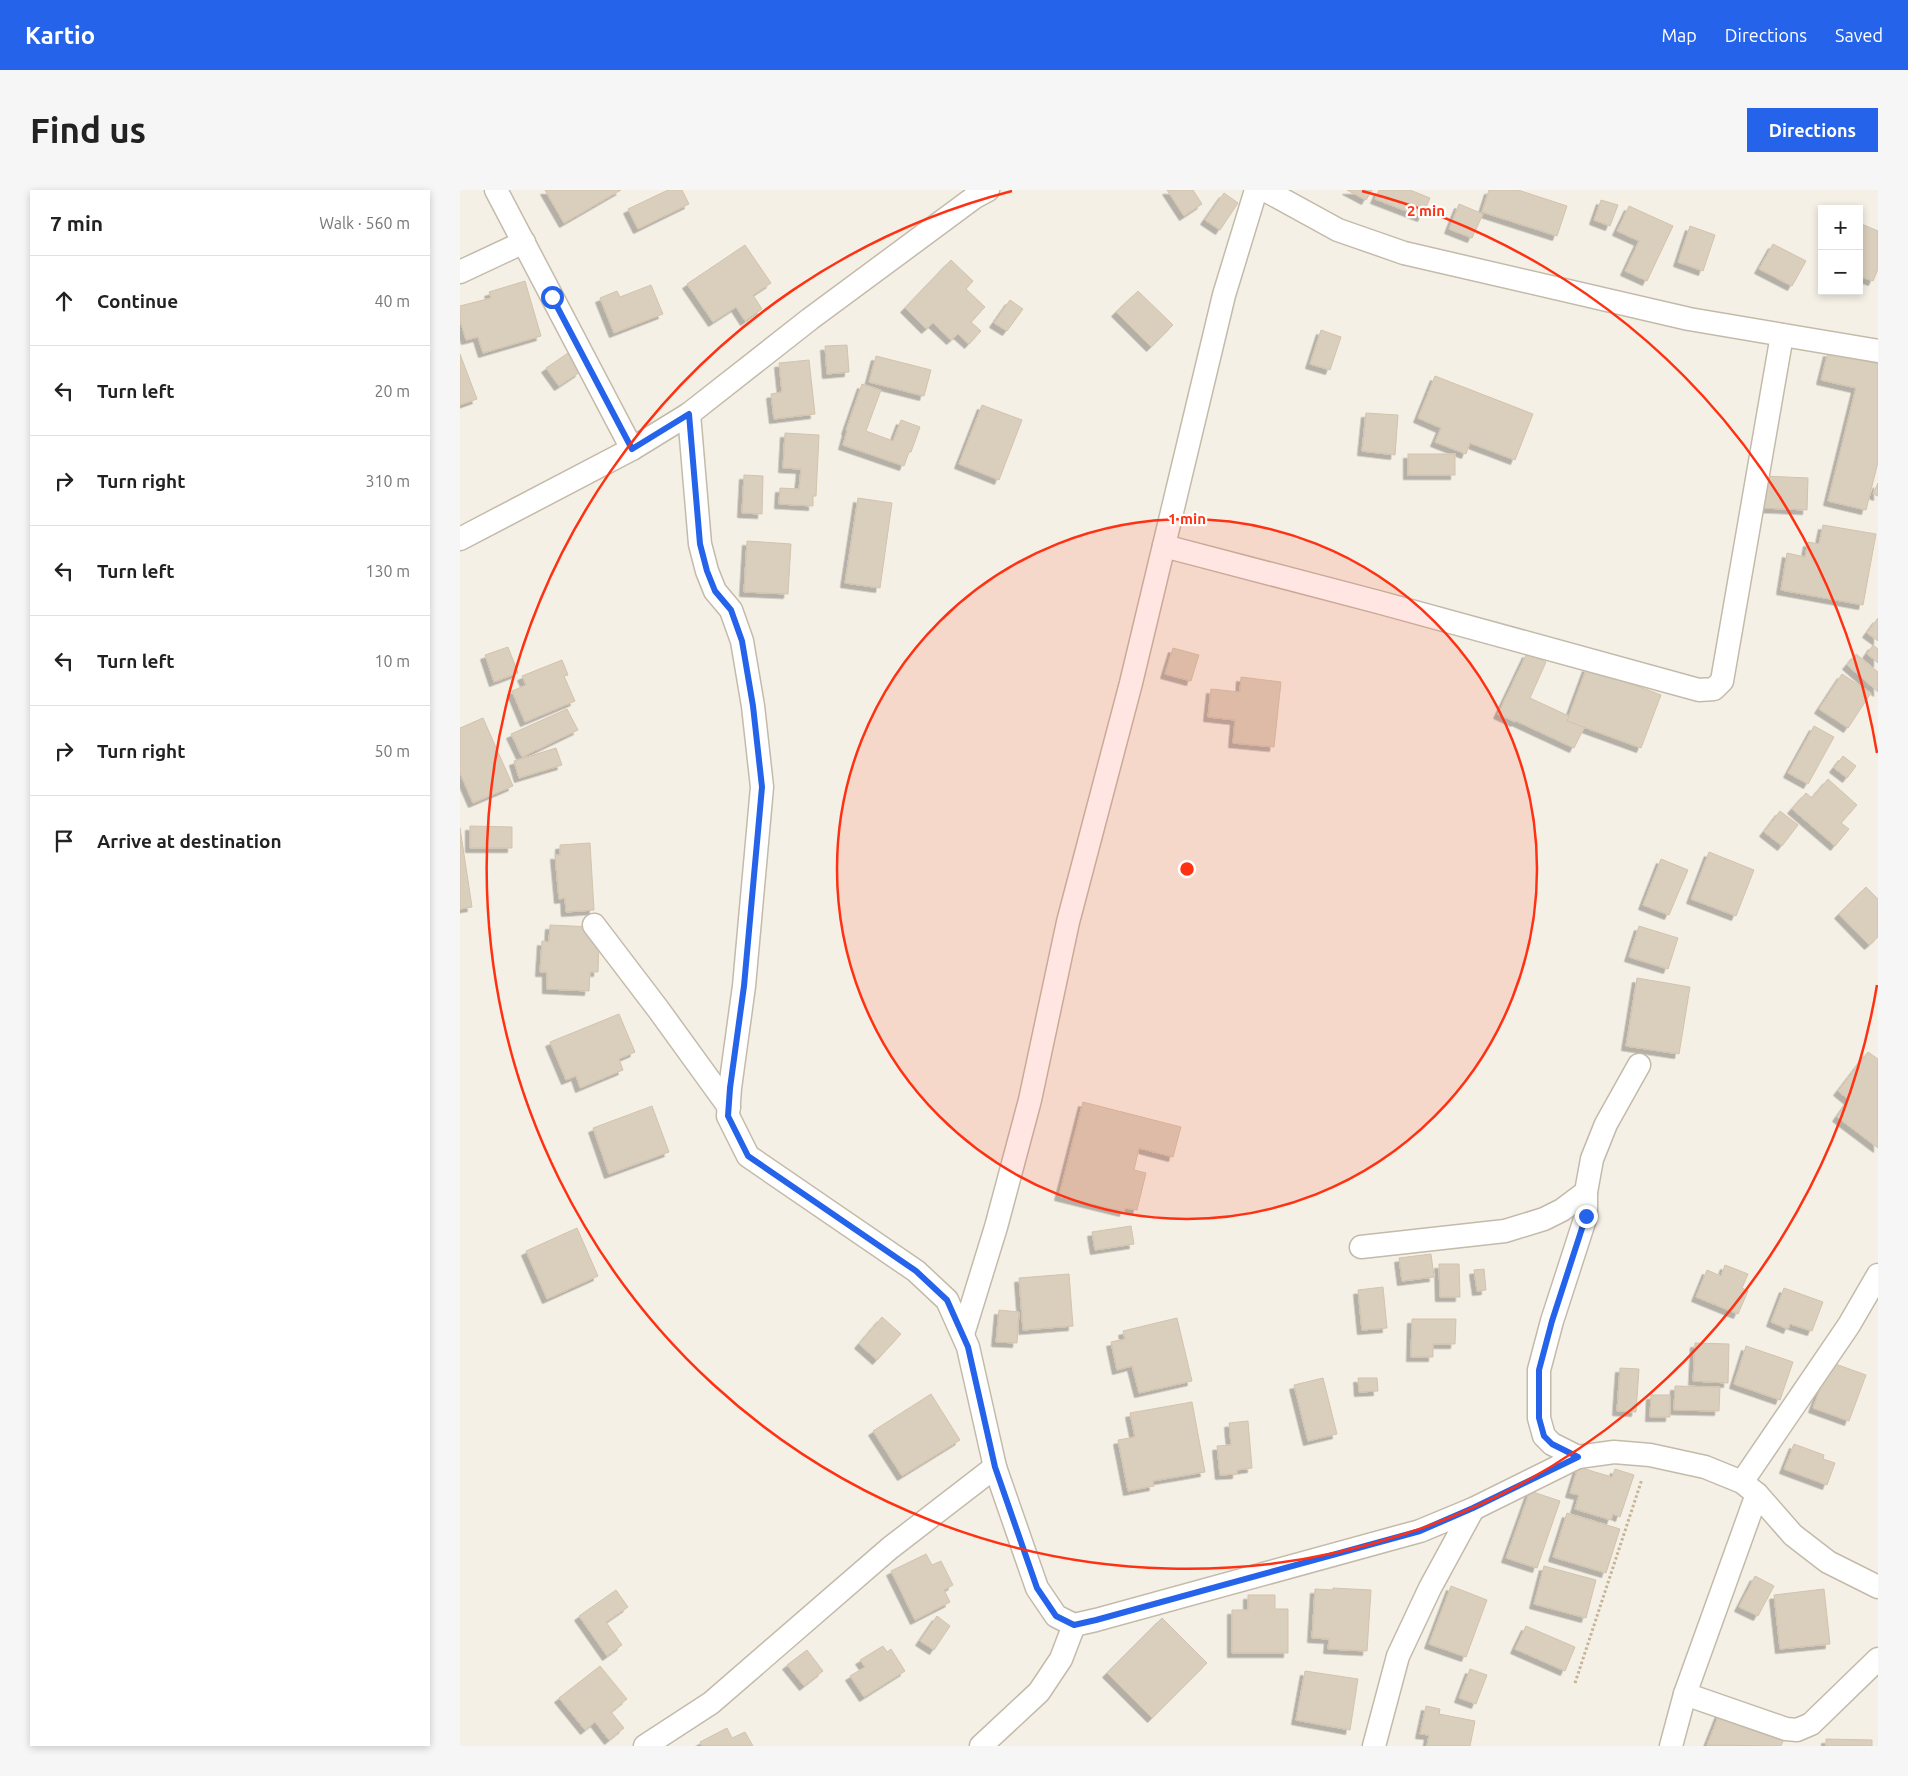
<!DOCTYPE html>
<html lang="en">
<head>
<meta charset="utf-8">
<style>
  :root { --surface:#fff; --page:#f6f6f6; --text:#222; --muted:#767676; --line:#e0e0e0; --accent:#2563eb }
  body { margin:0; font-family:Ubuntu,sans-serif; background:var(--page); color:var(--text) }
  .controls { position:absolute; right:15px; top:15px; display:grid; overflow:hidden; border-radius:0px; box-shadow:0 2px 8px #0003 }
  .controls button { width:45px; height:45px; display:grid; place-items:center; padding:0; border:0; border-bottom:1px solid var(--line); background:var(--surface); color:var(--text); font:25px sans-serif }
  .stop { position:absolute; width:15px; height:15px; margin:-11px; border:4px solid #2563eb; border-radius:50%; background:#fff }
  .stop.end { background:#2563eb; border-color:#fff; box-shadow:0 1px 5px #0008 }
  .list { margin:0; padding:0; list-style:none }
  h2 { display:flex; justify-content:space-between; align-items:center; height:65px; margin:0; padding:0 20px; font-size:21px }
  h2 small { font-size:16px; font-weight:400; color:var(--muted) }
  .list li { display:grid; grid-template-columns:32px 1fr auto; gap:15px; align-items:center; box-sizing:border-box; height:90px; padding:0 20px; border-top:1px solid var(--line) }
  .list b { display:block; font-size:19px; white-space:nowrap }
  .list em { font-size:16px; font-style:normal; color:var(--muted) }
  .icon { flex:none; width:28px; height:28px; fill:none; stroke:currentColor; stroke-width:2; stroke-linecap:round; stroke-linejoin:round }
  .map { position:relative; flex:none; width:1418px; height:1556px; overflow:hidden; border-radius:0px }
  header { display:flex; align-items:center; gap:30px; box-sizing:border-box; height:70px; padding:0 25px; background:var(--accent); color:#fff }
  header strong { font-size:24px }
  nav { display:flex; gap:28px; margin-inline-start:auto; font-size:18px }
  .intro { display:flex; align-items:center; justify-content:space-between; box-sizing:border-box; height:120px; padding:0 30px }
  h1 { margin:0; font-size:35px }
  .button { padding:12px 22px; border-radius:0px; background:var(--accent); color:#fff; font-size:18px; font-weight:700 }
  main { display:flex; gap:30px; padding:0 30px }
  aside { flex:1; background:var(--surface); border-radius:0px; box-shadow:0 2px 8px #0003 }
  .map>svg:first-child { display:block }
</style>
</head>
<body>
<header>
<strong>Kartio</strong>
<nav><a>Map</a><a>Directions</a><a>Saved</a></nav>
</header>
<div class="intro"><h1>Find us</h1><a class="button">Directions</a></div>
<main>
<aside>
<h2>7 min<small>Walk · 560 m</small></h2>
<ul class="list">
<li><svg class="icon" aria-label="ahead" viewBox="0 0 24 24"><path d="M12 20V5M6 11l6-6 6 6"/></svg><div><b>Continue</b></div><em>40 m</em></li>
<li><svg class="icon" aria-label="left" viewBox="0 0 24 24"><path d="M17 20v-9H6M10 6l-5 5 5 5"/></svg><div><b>Turn left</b></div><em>20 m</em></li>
<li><svg class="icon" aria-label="right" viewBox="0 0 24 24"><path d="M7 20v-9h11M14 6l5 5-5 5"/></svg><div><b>Turn right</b></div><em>310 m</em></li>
<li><svg class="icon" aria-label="left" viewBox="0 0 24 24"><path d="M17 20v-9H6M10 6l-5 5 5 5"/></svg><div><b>Turn left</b></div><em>130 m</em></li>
<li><svg class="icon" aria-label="left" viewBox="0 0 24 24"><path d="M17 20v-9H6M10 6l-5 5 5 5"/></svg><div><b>Turn left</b></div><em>10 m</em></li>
<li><svg class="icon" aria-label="right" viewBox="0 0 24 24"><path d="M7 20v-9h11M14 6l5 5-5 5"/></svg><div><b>Turn right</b></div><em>50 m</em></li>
<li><svg class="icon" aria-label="arrive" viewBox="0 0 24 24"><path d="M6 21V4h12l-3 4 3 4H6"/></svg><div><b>Arrive at destination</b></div></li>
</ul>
</aside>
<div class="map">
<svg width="1418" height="1556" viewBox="0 0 1418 1556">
  <defs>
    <filter id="shadow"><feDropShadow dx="-4.5" dy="4.5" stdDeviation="0" flood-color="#0004"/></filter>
  </defs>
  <rect width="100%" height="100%" fill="#f5f0e5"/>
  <!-- building -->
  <g fill="#dacebc" stroke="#d3c3ac" filter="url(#shadow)">
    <path d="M85 0H161L104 33Z"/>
    <path d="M208 0H222L229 14 178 39 168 19Z"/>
    <path d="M707 0H733L742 14 724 26Z"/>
    <path d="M887 0H912L906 10Z"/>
    <path d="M919 0H950L970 8 962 27 915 9Z"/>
    <path d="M1029 0H1058L1107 16 1097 46 1022 22Z"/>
    <path d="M764 3 778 13 760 40 745 30Z"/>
    <path d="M1141 10 1158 15 1150 36 1134 30Z"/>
    <path d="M999 14 1023 24 1012 48 989 39Z"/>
    <path d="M1169 16 1213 36 1187 91 1165 81 1179 51 1157 41Z"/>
    <path d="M1399 33 1418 41V79L1413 91 1399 86Z"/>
    <path d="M1230 36 1255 45 1243 81 1218 72Z"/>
    <path d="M1313 54 1346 71 1332 96 1299 79Z"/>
    <path d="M285 55 311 93 293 105 302 119 285 131 276 117 253 132 227 94Z"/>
    <path d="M491 70 513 91 506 99 525 117 511 132 521 141 509 154 498 144 491 150 473 133 466 139 445 118Z"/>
    <path d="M65 91 81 146 23 163 18 147 6 150 0 130V116L31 108 29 102Z"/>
    <path d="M191 95 203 124 154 143 140 108 157 101 160 107Z"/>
    <path d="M678 101 713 135 691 157 656 122Z"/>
    <path d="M550 110 563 119 547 141 534 133Z"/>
    <path d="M861 140 881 147 870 180 850 174Z"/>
    <path d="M387 155 389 182 367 184 365 156Z"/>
    <path d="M1368 162 1418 174V272L1406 320 1368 311 1396 198 1361 190Z"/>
    <path d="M108 163 120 182 99 196 86 178Z"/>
    <path d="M0 164 17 209 0 215Z"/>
    <path d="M416 166 471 180 464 206 409 192Z"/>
    <path d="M349 170 355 224 314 229 311 204 322 202 319 173Z"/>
    <path d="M975 186 1073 224 1055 270 1010 253 1006 264 975 252 981 238 958 228Z"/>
    <path d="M402 194 421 200 406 241 433 251 441 230 460 237 451 262H449L444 276 383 255 387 241 386 240Z"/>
    <path d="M522 215 562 230 539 290 499 274Z"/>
    <path d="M906 223 938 225 935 265 902 261Z"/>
    <path d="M325 243 359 245 356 306H353V316L319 314 320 298 339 299 341 279 323 278Z"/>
    <rect x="948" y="264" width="47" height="21"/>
    <path d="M284 285 303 286 302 324 282 323Z"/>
    <path d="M1303 286 1348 288 1347 320 1302 318Z"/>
    <path d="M1418 293V306L1413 304Z"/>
    <path d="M398 308 432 313 420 398 385 393Z"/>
    <path d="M1363 335 1416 344 1403 415 1321 400 1327 363 1345 367 1348 352 1359 354Z"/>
    <path d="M287 351 331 354 328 404 284 402Z"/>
    <path d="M1418 428V451L1407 443Z"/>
    <path d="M1413 455 1418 459V473L1407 464Z"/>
    <path d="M48 457 58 483 34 492 25 465Z"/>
    <path d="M713 458 739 465 731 491 705 484Z"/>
    <path d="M1067 463 1086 472 1070 508 1126 534 1114 558 1056 531 1055 532 1038 524Z"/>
    <path d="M1396 464 1418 482V502L1387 475Z"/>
    <path d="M102 470 108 485 104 486 115 511 65 532 52 501 66 495 62 486Z"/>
    <path d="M1127 477 1201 505 1181 558 1107 531Z"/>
    <path d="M1382 484 1411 503 1388 538 1359 519Z"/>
    <path d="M781 487 821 492 814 557 773 553 775 530 748 527 751 499 780 502Z"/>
    <path d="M107 519 118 540 62 567 51 544Z"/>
    <path d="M23 528 53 596 13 613 0 583V538Z"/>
    <path d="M1354 536 1374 547 1348 594 1328 583Z"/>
    <path d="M96 558 102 575 59 588 54 571Z"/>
    <path d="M1383 566 1396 576 1387 588 1374 578Z"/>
    <path d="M1368 589 1397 615 1381 633 1389 639 1375 656 1332 619 1346 603 1352 608Z"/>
    <path d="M1320 621 1338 635 1322 656 1304 642Z"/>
    <path d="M10 636 52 637V658H10Z"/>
    <path d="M0 638 12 717 0 719Z"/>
    <path d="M130 653 134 720 106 722 105 708 99 709 95 665H100V655Z"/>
    <path d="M1249 662 1294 680 1276 726 1231 709Z"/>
    <path d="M1201 669 1228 680 1209 725 1183 715Z"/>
    <path d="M1406 697 1418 709V747L1409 755 1379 724Z"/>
    <path d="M90 735 133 737 139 751 138 782H130L129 801 87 799V782H80L82 751 89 752Z"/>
    <path d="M1179 736 1218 748 1208 779 1169 767Z"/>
    <path d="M1177 788 1230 797 1219 864 1166 856Z"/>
    <path d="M159 824 175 862 159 869 163 880 120 898 116 886 106 890 90 852Z"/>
    <path d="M1408 862 1418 869V958L1377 927 1389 910 1378 901Z"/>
    <path d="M623 912 721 937 713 967 679 958 674 980 686 983 677 1020 665 1018 664 1022 599 1006Z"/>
    <path d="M192 916 209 962 149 984 133 938Z"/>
    <path d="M671 1036 674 1054 635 1060 632 1042Z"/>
    <path d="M117 1038 138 1086 87 1109 66 1061Z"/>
    <path d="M971 1064 974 1087 942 1091 939 1068Z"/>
    <path d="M979 1074H999L1000 1107H980Z"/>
    <path d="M1265 1075 1288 1084 1282 1098 1288 1101 1278 1124 1236 1107 1247 1080 1261 1086Z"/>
    <path d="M1024 1079 1026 1100 1017 1101 1014 1080Z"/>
    <path d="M609 1084 613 1136 563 1140 559 1088Z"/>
    <path d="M923 1097 927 1138 902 1140 898 1100Z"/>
    <path d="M1324 1098 1363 1112 1352 1141 1330 1134 1328 1139 1311 1132Z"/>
    <path d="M539 1120 559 1122 557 1153 536 1152Z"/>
    <path d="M422 1127 441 1144 417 1170 399 1154Z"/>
    <path d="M717 1128 732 1191 679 1203 672 1176 657 1180 651 1152 665 1149 663 1141Z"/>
    <path d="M952 1129H996L995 1154H973V1167H951Z"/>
    <path d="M1235 1153 1269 1154 1268 1193 1233 1191Z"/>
    <path d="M1286 1156 1333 1172 1320 1210 1274 1194Z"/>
    <path d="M1370 1172 1406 1185 1389 1231 1353 1218Z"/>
    <path d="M1160 1178 1179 1179 1176 1222 1157 1221Z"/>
    <path d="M863 1188 877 1244 848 1251 834 1195Z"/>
    <path d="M898 1188H917L918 1201 899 1202Z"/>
    <path d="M1215 1196 1260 1197 1259 1221 1214 1220Z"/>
    <path d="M471 1204 500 1250 442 1286 413 1241Z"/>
    <path d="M1191 1205H1210V1227H1190Z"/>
    <path d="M732 1212 745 1282 693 1291 694 1296 668 1301 658 1250 675 1247 670 1223Z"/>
    <path d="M788 1231 792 1278 777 1280V1284L760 1285 757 1256 771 1255 769 1233Z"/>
    <path d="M1334 1254 1364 1265 1363 1269 1375 1273 1367 1295 1324 1279Z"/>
    <path d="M1118 1277 1152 1287 1155 1279 1174 1285 1160 1327 1153 1324 1151 1330 1115 1319 1119 1305 1110 1303Z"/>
    <path d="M1070 1301 1100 1311 1077 1378 1046 1368Z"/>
    <path d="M1107 1323 1160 1339 1146 1383 1093 1367Z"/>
    <path d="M466 1364 472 1375 481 1371 493 1395 484 1400 490 1412 455 1430 431 1381Z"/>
    <path d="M1084 1376 1136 1390 1126 1428 1074 1414Z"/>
    <path d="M1295 1386 1314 1396 1298 1426 1279 1417Z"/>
    <path d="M991 1396 1027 1410 1006 1467 969 1454Z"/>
    <path d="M873 1398 911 1400 907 1461 868 1459 869 1449 852 1448 855 1399 873 1400Z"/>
    <path d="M1364 1399 1370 1454 1320 1459 1314 1405Z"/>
    <path d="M156 1400 168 1417 146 1432 162 1455 147 1466 119 1426Z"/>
    <path d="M788 1405H815V1419H828V1463H772V1420H788Z"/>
    <path d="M477 1426 490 1436 474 1460 460 1451Z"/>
    <path d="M702 1428 747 1473 692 1528 647 1483Z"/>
    <path d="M1066 1436 1115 1457 1105 1481 1055 1459Z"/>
    <path d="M423 1456 427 1462 431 1459 445 1481 404 1507 390 1486 405 1477 400 1470Z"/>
    <path d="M347 1460 363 1481 344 1496 327 1475Z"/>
    <path d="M140 1476 167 1509 151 1522 164 1538 149 1550 135 1532 125 1540 99 1508Z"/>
    <path d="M1010 1479 1027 1485 1016 1514 999 1508Z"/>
    <path d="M845 1481 898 1489 890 1540 836 1530Z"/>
    <path d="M966 1516 980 1519 979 1524 1015 1531 1010 1556H967L969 1545 960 1544Z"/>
    <path d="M1260 1522 1325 1547 1321 1556 1247 1555Z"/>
    <path d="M267 1538 272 1548 285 1542 293 1556H242L240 1552Z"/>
    <path d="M1366 1549 1412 1550V1556H1366Z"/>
  </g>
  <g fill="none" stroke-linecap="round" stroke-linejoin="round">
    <!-- minor casing -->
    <g stroke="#c4baaa" stroke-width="25">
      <g id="minor">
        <path d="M36 0 172 259"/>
        <path d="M805 0 878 40 944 63 1229 129 1418 161"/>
        <path d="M0 82 64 52"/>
        <path d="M229 224 240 354 247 381 255 401 271 420 282 451 293 516 302 597 284 796 270 898 268 926 288 966 456 1081 487 1110 508 1157 535 1277 577 1398 596 1426 614 1435 636 1430 960 1341 1013 1319 1118 1267 1154 1262 1190 1265 1245 1277 1282 1292 1297 1304 1333 1345 1368 1372 1418 1397"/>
        <path d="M0 349 172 259 229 224 350 129 515 7 528 0"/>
        <path d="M704 356 918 412 1239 500 1254 499 1262 491 1322 145"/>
        <path d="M134 735 198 819 269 917"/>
        <path d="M901 1057 1045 1041 1084 1029 1102 1020 1126 1002"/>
        <path d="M503 1144 536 1037 570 910 608 732 671 493 764 105 796 0"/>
        <path d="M1118 1267 1092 1254 1084 1246 1079 1228V1180L1092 1131 1126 1026V1002L1132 969 1146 934 1179 875"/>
        <path d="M1282 1292 1389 1135 1418 1085"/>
        <path d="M1225 1504 1326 1539 1337 1540 1351 1534 1418 1469"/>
        <path d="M185 1556 251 1513 430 1358 535 1277"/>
        <path d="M521 1556 579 1502 601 1469 614 1435"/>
        <path d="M914 1556 938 1466 970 1398 1013 1319"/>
        <path d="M1211 1556 1225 1504 1297 1304"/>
      </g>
    </g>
    <!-- path -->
    <path stroke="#c4b396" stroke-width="3" stroke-dasharray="2.5 2.5" stroke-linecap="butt" d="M1115 1493 1182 1289"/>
    <!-- minor -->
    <use href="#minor" stroke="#fff" stroke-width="22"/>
  </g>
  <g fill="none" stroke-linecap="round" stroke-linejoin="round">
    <!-- route -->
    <path stroke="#2563eb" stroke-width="6" d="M92 107 172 259 229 224 240 354 247 381 255 401 271 420 282 451 293 516 302 597 284 796 270 898 268 926 288 966 456 1081 487 1110 508 1157 535 1277 577 1398 596 1426 614 1435 636 1430 960 1341 1013 1318 1118 1267 1092 1254 1084 1246 1079 1228V1180L1092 1131 1126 1026"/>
  </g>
  <!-- distance rings -->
  <circle cx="727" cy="679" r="350" fill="#ff3112" fill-opacity=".12"/>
  <g fill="none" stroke="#ff3112" stroke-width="2.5">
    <circle cx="727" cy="679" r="350"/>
    <path d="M1417 795A700 700 0 1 1 552 1M902 1A700 700 0 0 1 1417 563"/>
  </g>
  <circle cx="727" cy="679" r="8" fill="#ff3112" stroke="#fff" stroke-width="2.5"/>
  <g font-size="15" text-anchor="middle" font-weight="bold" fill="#ff3112" stroke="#fff" stroke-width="4.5" stroke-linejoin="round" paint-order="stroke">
    <text x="966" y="26">2 min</text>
    <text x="727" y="334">1 min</text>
  </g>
</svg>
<div class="controls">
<button>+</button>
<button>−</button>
</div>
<div class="stop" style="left:92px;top:107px"></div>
<div class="stop end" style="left:1126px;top:1026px"></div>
</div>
</main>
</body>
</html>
